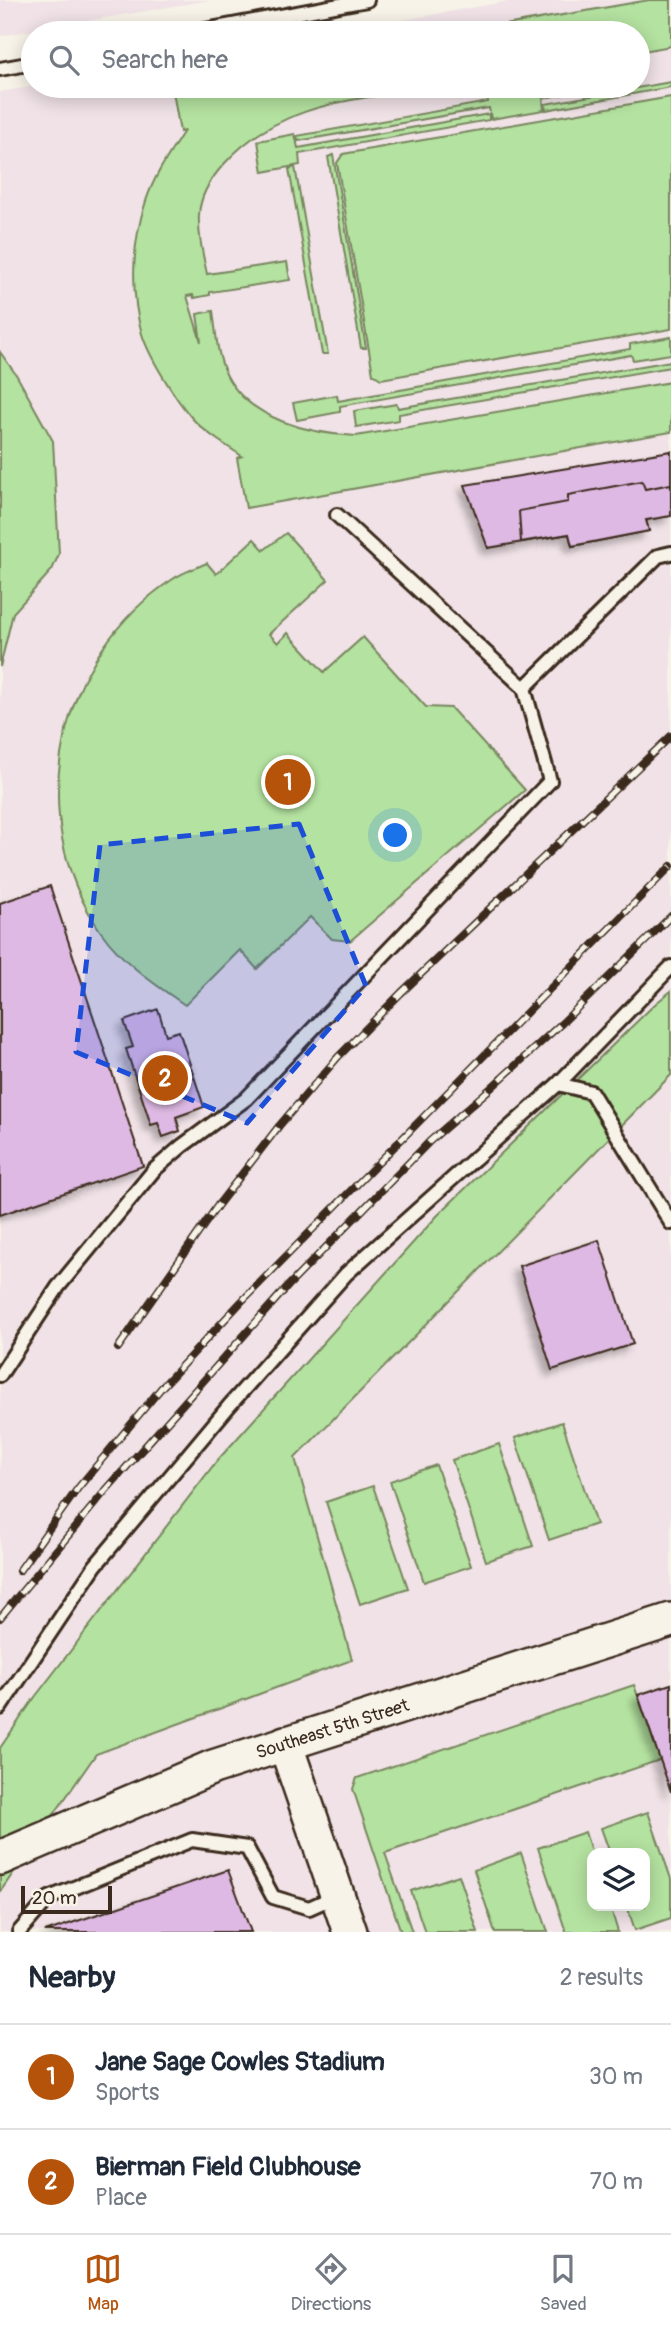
<!DOCTYPE html>
<html lang="en">
<head>
<meta charset="utf-8">
<style>
  :root { --surface:#fff; --page:#f2f2f3; --text:#1f2937; --muted:#747a83; --line:#e0e1e3; --accent:#b45309 }
  body { margin:0; font-family:Pangolin,sans-serif; background:var(--page); color:var(--text) }
  .controls { position:absolute; right:21px; bottom:21px; display:grid; overflow:hidden; border-radius:14px; box-shadow:0 4px 18px #0003 }
  .controls button { width:63px; height:63px; display:grid; place-items:center; padding:0; border:0; border-bottom:2px solid var(--line); background:var(--surface); color:var(--text); font:35px sans-serif }
  .scale { position:absolute; left:21px; bottom:18px; width:91px; box-sizing:border-box; padding-left:7px; border:4px solid #3b2a1e; border-top:0; font-size:19px; line-height:24px; white-space:nowrap; color:#3b2a1e; -webkit-text-stroke:5px #f7f3e8; paint-order:stroke }
  .you { position:absolute; left:396px; top:836px; width:24px; height:24px; margin:-18px; border:5px solid #fff; border-radius:50%; background:#1a73e8; box-shadow:0 0 0 10px #1a73e833 }
  .badge { display:grid; place-items:center; width:46px; height:46px; border-radius:50%; background:var(--accent); color:#fff; font-size:23px; font-weight:700 }
  .pin { position:absolute; translate:-50% -50%; border:4px solid #fff; box-shadow:0 2px 7px #0006 }
  .list { margin:0; padding:0; list-style:none }
  h2 { display:flex; justify-content:space-between; align-items:center; height:91px; margin:0; padding:0 28px; font-size:30px }
  h2 small { font-size:23px; font-weight:400; color:var(--muted) }
  .list li { display:grid; grid-template-columns:46px 1fr auto; gap:21px; align-items:center; box-sizing:border-box; height:105px; padding:0 28px; border-top:2px solid var(--line) }
  .list b { display:block; font-size:26px; white-space:nowrap }
  .list p { margin:0; font-size:23px; white-space:nowrap; color:var(--muted) }
  .list em { font-size:23px; font-style:normal; color:var(--muted) }
  .icon { flex:none; width:38px; height:38px; fill:none; stroke:currentColor; stroke-width:2; stroke-linecap:round; stroke-linejoin:round }
  .map { position:relative; flex:none; width:671px; height:1932px; overflow:hidden }
  .search { position:absolute; background:var(--surface); box-shadow:0 4px 18px #0003; left:21px; right:21px; top:21px; height:77px; display:flex; align-items:center; gap:18px; box-sizing:border-box; padding:0 24px; border-radius:38px; color:var(--muted); font-size:26px }
  .sheet { height:301px; background:var(--surface) }
  nav { display:flex; justify-content:space-around; align-items:center; box-sizing:border-box; height:98px; border-top:2px solid var(--line); background:var(--surface); font-size:19px; color:var(--muted) }
  nav a { display:grid; justify-items:center; gap:4px }
  nav .on { color:var(--accent) }
  .map>svg:first-child { display:block }
</style>
</head>
<body>
<div class="map">
<svg width="671" height="1932" viewBox="0 0 671 1932">
  <defs>
    <filter id="shadow"><feDropShadow dx="-6" dy="6" stdDeviation="3.5" flood-color="#0004"/></filter>
  </defs>
  <rect width="100%" height="100%" fill="#f7f3e8"/>
  <filter id="ink" filterUnits="userSpaceOnUse"><feTurbulence type="fractalNoise" baseFrequency=".0143" numOctaves="2"/><feDisplacementMap in="SourceGraphic" scale="14" xChannelSelector="R" yChannelSelector="G"/><feConvolveMatrix kernelMatrix="1 2 1 2 8 2 1 2 1" color-interpolation-filters="sRGB"/></filter>
  <g filter="url(#ink)">
    <!-- built -->
    <g fill="#f0e2e6" fill-rule="evenodd">
      <path d="M0 0H210L0 36Z"/>
      <path d="M515 0H671V1932H0V1892L244 1431 216 1462 35 1697 0 1748V92L36 86H638V33H329ZM592 1853H645V1906H592Z"/>
    </g>
    <!-- green -->
    <g fill="#b4e2a0" stroke="#78865f" stroke-width="2">
      <path d="M649 0H671V46L638 52V33H459Z"/>
      <path d="M671 82V87L546 110 545 104Z"/>
      <path d="M172 86H443C363 100 282 99 225 163 211 178 200 195 199 215 198 235 203 255 207 274L287 262 290 280 210 292V295L194 298 193 295 187 296 201 342 197 314 213 311C216 332 217 357 227 376 250 420 311 434 356 436L671 382V432L246 508 237 458 242 456C225 445 204 432 191 417 175 398 149 357 142 334 130 292 132 242 146 201 154 176 170 153 184 131L180 132Z"/>
      <path d="M505 86H540L541 92 575 86H611L543 98 544 110 491 119 489 108 298 141 297 136 488 102 486 89Z"/>
      <path d="M671 97V329L381 379 373 374 337 163 343 154Z"/>
      <path d="M489 114V120L299 154 300 165 263 172 258 141 295 134 298 148Z"/>
      <path d="M333 155 366 348H361L328 157Z"/>
      <path d="M295 167 328 354H322L289 169Z"/>
      <path d="M671 337V354L633 360 631 355 340 406V412L297 420 293 403 337 395 338 401 630 349V344Z"/>
      <path d="M0 352 17 376 53 441 59 554 52 570 13 613 0 667Z"/>
      <path d="M671 361V367L399 414V420L356 427 354 411 397 404 398 408Z"/>
      <path d="M286 533 328 580 269 634 278 643 288 633 324 672 363 637 426 707 451 708 525 790 350 941 332 939 310 917 257 969 240 950 185 1005C154 984 123 963 101 932 21 817 57 655 173 579 183 572 196 568 207 563L216 574 254 539 264 550Z"/>
      <path d="M671 991V1075L295 1458 352 1660 96 1754 0 1892V1748L35 1697 216 1462 437 1216 655 1004Z"/>
      <path d="M562 1422 596 1524 549 1540 515 1438Z"/>
      <path d="M499 1444 533 1546 486 1561 452 1460Z"/>
      <path d="M436 1465 471 1566 424 1582 390 1481Z"/>
      <path d="M373 1486 408 1588 360 1604 326 1502Z"/>
      <path d="M634 1685 660 1760 385 1853 412 1932H401L353 1789 357 1778Z"/>
      <path d="M648 1812 671 1879V1918L635 1930 627 1906H645V1853H610L601 1828Z"/>
      <path d="M585 1832 592 1854V1906H610L618 1932H566L538 1848Z"/>
      <path d="M521 1853 548 1932H495L474 1870Z"/>
      <path d="M459 1875 478 1932H425L411 1891Z"/>
    </g>
    <!-- building -->
    <g fill="#deb9e3" stroke="#3b2a1e" stroke-width="2" filter="url(#shadow)">
      <path d="M671 451V516L646 520 649 531 572 546 569 534 488 548 465 485Z"/>
      <path d="M642 481 645 489 671 484V516L646 520 649 531 572 546 569 534 521 542 519 511 568 502V495Z"/>
      <path d="M50 886 143 1166 0 1215V903Z"/>
      <path d="M158 1009 166 1035 179 1031 204 1107 176 1117 180 1131 163 1137 158 1123 151 1125 126 1049 133 1047 124 1021Z"/>
      <path d="M599 1240 633 1344 552 1370 519 1266Z"/>
      <path d="M671 1684V1792L638 1695Z"/>
      <path d="M228 1870 251 1932H45Z"/>
    </g>
    <g fill="none" stroke-linecap="round" stroke-linejoin="round">
      <!-- lane casing -->
      <g stroke="#3b2a1e" stroke-width="18">
        <g id="lane">
          <path d="M189 33 367 0"/>
          <path d="M0 69 33 63"/>
          <path d="M337 515 524 688"/>
          <path d="M558 1084 591 1092 671 1223"/>
          <path d="M0 1375 58 1287 154 1170 182 1146 246 1099 550 781 524 688 658 556 671 553"/>
          <path d="M0 1708 95 1566 229 1406 346 1274 558 1084 671 967"/>
          <path d="M19 1932 49 1898 192 1840 247 1848 273 1897 309 1908 336 1896"/>
        </g>
      </g>
      <!-- secondary casing -->
      <g stroke="#3b2a1e" stroke-width="38">
        <g id="secondary">
          <path d="M285 1743 350 1932"/>
          <path id="s1" d="M0 1858 213 1767 671 1620"/>
        </g>
      </g>
      <!-- lane -->
      <use href="#lane" stroke="#f7f3e8" stroke-width="12"/>
      <!-- secondary -->
      <use href="#secondary" stroke="#f7f3e8" stroke-width="33"/>
      <!-- rail casing -->
      <g stroke="#3b2a1e" stroke-width="8">
        <g id="rail">
          <path d="M118 1348 218 1205 279 1126 338 1057 401 993 671 736"/>
          <path d="M19 1571 78 1488 162 1387 241 1302 671 866"/>
          <path d="M0 1618 106 1490 288 1286 430 1141 491 1088 562 1023 671 916"/>
        </g>
      </g>
      <!-- rail -->
      <use href="#rail" stroke="#f7f3e8" stroke-width="5" stroke-dasharray="16" stroke-linecap="butt"/>
    </g>
  </g>
  <!-- marked area -->
  <path fill="#1d4ed8" fill-opacity="0.2" stroke="#1d4ed8" stroke-width="5" stroke-dasharray="14 9" stroke-linejoin="round" d="M299 824 366 986 247 1123 76 1052 100 845Z"/>
  <g text-anchor="middle" stroke-width="5" stroke-linejoin="round" paint-order="stroke">
    <!-- street labels -->
    <g font-size="18" fill="#3b2a1e" stroke="#f7f3e8">
      <text dy="6" stroke="none"><textPath href="#s1" startOffset="357">Southeast 5th Street</textPath></text>
    </g>
  </g>
</svg>
<div class="controls">
<button><svg class="icon" aria-label="layers" viewBox="0 0 24 24"><path d="M12 4l9 5-9 5-9-5zM3 14l9 5 9-5"/></svg></button>
</div>
<div class="scale">20 m</div>
<div class="you"></div>
<div class="pin badge" style="left:288px;top:782px">1</div>
<div class="pin badge" style="left:165px;top:1078px">2</div>
<div class="search"><svg class="icon" aria-label="search" viewBox="0 0 24 24"><circle cx="10" cy="10" r="6"/><path d="M15 15l6 6"/></svg>Search here</div>
</div>
<section class="sheet">
<h2>Nearby<small>2 results</small></h2>
<ul class="list">
<li><span class="badge">1</span><div><b>Jane Sage Cowles Stadium</b><p>Sports</p></div><em>30 m</em></li>
<li><span class="badge">2</span><div><b>Bierman Field Clubhouse</b><p>Place</p></div><em>70 m</em></li>
</ul>
</section>
<nav>
<a class="on"><svg class="icon" aria-label="map" viewBox="0 0 24 24"><path d="M3 6l6-2 6 2 6-2v14l-6 2-6-2-6 2zM9 4v14M15 6v14"/></svg>Map</a>
<a><svg class="icon" aria-label="directions" viewBox="0 0 24 24"><path d="M12 3l9 9-9 9-9-9zM9 14v-3h6M13 9l2 2-2 2"/></svg>Directions</a>
<a><svg class="icon" aria-label="saved" viewBox="0 0 24 24"><path d="M7 4h10v16l-5-4-5 4z"/></svg>Saved</a>
</nav>
</body>
</html>
